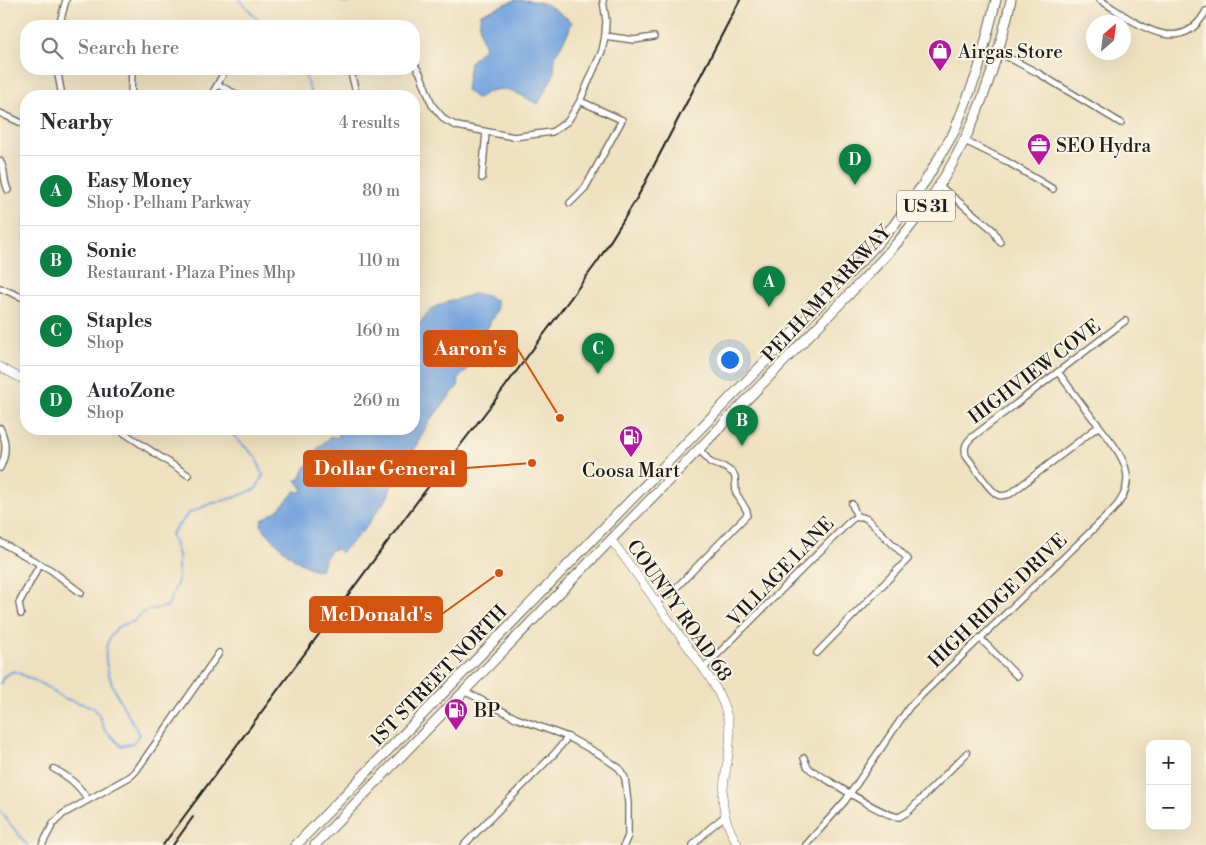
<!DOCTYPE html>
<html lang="en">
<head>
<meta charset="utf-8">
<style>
  :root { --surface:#fff; --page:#f2f2f3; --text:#2b2b33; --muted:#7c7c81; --line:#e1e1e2; --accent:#0b8043 }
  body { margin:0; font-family:"Libre Bodoni",serif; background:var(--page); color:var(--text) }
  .controls { position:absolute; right:15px; bottom:15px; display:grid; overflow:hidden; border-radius:10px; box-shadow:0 5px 20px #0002 }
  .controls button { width:45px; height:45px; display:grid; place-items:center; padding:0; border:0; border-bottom:1px solid var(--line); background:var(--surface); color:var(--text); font:25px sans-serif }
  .compass { position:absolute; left:1086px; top:15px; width:45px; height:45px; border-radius:50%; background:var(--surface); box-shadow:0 5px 20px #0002; rotate:28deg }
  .you { position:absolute; left:729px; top:359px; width:18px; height:18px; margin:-12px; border:4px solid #fff; border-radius:50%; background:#1a73e8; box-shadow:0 0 0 8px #1a73e833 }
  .badge { display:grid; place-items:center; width:32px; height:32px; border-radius:50%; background:var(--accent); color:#fff; font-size:16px; font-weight:700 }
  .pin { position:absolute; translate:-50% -41px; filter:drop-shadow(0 1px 2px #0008) }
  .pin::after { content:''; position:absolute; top:26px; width:18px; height:15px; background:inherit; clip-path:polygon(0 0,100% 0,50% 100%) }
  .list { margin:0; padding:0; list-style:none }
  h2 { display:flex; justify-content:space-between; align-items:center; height:65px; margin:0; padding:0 20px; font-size:21px }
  h2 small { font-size:16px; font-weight:400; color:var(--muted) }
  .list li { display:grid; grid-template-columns:32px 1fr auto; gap:15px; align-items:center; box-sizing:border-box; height:70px; padding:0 20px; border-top:1px solid var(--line) }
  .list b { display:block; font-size:19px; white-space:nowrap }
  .list p { margin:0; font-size:16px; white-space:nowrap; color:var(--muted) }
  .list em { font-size:16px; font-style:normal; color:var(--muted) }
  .icon { flex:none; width:28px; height:28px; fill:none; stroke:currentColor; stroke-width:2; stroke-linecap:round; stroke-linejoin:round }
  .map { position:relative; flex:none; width:1206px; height:845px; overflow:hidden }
  .search { position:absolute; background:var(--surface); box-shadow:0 5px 20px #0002; left:20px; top:20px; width:400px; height:55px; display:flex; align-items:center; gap:12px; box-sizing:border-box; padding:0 18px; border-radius:20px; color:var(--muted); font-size:19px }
  .panel { position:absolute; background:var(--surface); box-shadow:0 5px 20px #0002; left:20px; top:90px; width:400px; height:345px; border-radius:20px }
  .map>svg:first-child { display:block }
</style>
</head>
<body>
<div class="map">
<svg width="1206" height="845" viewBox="0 0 1206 845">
  <rect width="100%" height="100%" fill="#fcf5e5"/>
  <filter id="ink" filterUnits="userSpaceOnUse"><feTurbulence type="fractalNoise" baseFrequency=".02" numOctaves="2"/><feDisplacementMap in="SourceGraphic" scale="10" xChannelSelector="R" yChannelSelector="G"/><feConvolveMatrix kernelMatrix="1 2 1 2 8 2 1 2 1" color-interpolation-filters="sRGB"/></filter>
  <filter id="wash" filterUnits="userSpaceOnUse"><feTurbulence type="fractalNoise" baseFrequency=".0096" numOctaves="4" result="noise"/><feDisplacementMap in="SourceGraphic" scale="20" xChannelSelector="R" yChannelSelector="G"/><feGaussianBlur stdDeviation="1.12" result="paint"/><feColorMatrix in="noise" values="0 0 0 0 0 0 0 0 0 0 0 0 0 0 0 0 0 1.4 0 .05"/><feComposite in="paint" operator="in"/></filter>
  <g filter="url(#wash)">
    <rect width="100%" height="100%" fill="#eee1c0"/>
    <!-- water -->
    <g fill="#74a4de" stroke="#48607d">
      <path d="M515 0C545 0 549 5 572 22L568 33 555 56 554 74 538 104C515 93 501 80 477 99L466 90 470 62 485 47C480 36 478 25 481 14Z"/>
      <path d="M476 293 490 297 496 301 497 309 467 370 459 378 458 386 428 423 415 448 404 476 391 487 388 497 362 532 341 553 337 549 330 550 324 561 321 570C300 570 274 541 261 526L262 520 279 509 295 491 302 492 303 490 296 480 300 479 306 466 311 462 310 458 313 453 331 436 339 438 338 429H414V329C422 324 424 314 432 309 441 302 464 298 476 293Z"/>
    </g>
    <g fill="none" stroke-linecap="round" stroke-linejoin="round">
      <!-- stream -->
      <g stroke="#74a4de" stroke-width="2">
        <path d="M240 0 263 26"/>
        <path d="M338 0 346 3 360 0"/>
        <path d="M300 69 305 76 312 96"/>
        <path d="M0 684 4 676 14 671 42 684 63 698 93 707 99 715 104 729 121 746 133 743 140 734C124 709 88 656 116 629 120 624 128 624 134 621 137 619 139 615 142 613 148 609 160 608 168 606L178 581V555L171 534 189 513 210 504 233 498 256 489 263 475 256 457 226 429"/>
        <path d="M0 811 27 845"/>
      </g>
    </g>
  </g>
  <g filter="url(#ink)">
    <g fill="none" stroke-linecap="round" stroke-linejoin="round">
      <!-- street casing -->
      <g stroke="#666155" stroke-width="8">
        <g id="street">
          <path d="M1100 0C1133 20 1179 61 1206 11"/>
          <path d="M59 26 66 0"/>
          <path d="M605 36 634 40 654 37"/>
          <path d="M998 52 1038 73 1121 123"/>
          <path d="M414 64 420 73 432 105 445 120 457 126 514 137 552 132 568 121 580 101 602 51 605 36 606 21 603 0"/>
          <path d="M57 69 62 96"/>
          <path d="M350 69 357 96"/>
          <path d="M218 85 240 96"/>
          <path d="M131 96 132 69"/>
          <path d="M211 96 226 69"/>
          <path d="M0 113 26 125"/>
          <path d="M965 141 1006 161 1053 189"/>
          <path d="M0 161C6 170 3 181 8 190"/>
          <path d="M482 178 486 132"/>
          <path d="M940 186 993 230 1000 242"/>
          <path d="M570 203 585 188 622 120 580 101"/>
          <path d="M0 288 26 299"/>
          <path d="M1099 426 1010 494C1006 495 1003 497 998 495 988 490 974 465 966 456 964 448 965 444 971 438L1125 321"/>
          <path d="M0 428C7 442 7 454 0 468"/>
          <path d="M118 429 188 475"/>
          <path d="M852 504 857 517"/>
          <path d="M0 542 51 570 81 593"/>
          <path d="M656 602 671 593 747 515V511L736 493 735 477 733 473 724 467 711 463 699 449"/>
          <path d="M21 614 19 603 40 564"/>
          <path d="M980 638 1017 676"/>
          <path d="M703 669 849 522C855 516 860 515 867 519L908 559 817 653"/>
          <path d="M464 691 516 718 568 737 599 754 619 768 625 778 628 803V836L624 845"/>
          <path d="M804 758 807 766 811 770C829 780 882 816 899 817L908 812 967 753"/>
          <path d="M54 769C69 777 79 785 88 800"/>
          <path d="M42 845 53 824 63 814 131 776 136 771 219 653"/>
          <path d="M464 845 555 753 568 737"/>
          <path d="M693 845 710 828 725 816"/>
          <path d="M806 845 845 801 910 706 1112 511C1145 477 1117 449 1095 421 1082 405 1070 388 1058 372"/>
        </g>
      </g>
      <!-- secondary casing -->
      <g stroke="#666155" stroke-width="9">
        <g id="secondary">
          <path d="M0 367 26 381"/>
          <path d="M611 540C634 569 654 600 676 630 695 658 720 685 728 719 734 745 724 769 723 795 722 812 729 830 738 845"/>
        </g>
      </g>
      <!-- primary casing -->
      <g stroke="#666155" stroke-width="11">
        <g id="primary">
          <path d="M296 845 762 365 867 255 894 225 926 180 954 132 978 71 996 0"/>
          <path d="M315 845 859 284C881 261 903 238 921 212 968 149 994 77 1011 0"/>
        </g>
      </g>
      <!-- street -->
      <use href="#street" stroke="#fff" stroke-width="5.5"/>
      <!-- secondary -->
      <use href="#secondary" stroke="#fff" stroke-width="8"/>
      <!-- primary -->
      <use href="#primary" stroke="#fff" stroke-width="9"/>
      <!-- rail -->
      <g stroke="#1c1c1c" stroke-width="2">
        <path d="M163 845 422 495 499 395 598 261 637 198 740 0"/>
        <path d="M173 845 193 817"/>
      </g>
    </g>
  </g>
  <!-- icons -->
  <defs>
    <g id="shop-pin" transform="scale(1.25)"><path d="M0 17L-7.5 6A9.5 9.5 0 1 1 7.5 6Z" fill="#b5179e" stroke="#fcf5e5"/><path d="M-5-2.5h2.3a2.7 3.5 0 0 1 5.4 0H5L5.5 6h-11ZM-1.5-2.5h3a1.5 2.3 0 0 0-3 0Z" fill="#fff"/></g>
    <g id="office-pin" transform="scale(1.25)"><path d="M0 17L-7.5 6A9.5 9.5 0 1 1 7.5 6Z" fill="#b5179e" stroke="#fcf5e5"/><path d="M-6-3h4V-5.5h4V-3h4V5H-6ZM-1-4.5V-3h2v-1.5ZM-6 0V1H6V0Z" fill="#fff"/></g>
    <g id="fuel-pin" transform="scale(1.25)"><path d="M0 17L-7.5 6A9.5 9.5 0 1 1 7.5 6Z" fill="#b5179e" stroke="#fcf5e5"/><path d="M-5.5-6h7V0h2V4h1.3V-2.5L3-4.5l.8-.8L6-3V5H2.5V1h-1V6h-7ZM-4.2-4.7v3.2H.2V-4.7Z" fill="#fff"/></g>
  </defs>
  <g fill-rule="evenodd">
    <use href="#shop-pin" x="940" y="51"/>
    <use href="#office-pin" x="1039" y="145"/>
    <use href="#fuel-pin" x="631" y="437"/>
    <use href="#fuel-pin" x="456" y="710"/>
  </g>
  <g text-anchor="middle" stroke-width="4" stroke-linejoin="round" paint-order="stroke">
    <!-- shield labels -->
    <rect fill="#fcf5e5" stroke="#5f5d58" stroke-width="1" x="897" y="190.5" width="58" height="31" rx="4"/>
    <g font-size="18" font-weight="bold" fill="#1c1c1c">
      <text x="926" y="212">US 31</text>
    </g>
    <!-- poi labels -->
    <g font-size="19" fill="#1c1c1c" stroke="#fcf5e5" text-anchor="start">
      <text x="958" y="58">Airgas Store</text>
      <text x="1056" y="152">SEO Hydra</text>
      <text x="631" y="477" text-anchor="middle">Coosa Mart</text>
      <text x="474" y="717">BP</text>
    </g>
    <!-- street labels -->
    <g font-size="19" fill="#1c1c1c" stroke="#fcf5e5">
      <text transform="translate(826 293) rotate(-47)" y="7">PELHAM PARKWAY</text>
      <text transform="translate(1034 371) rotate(-37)" y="7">HIGHVIEW COVE</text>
      <text transform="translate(780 571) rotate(-46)" y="7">VILLAGE LANE</text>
      <text transform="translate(997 600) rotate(-44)" y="7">HIGH RIDGE DRIVE</text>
      <text transform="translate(680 610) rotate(55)" y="7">COUNTY ROAD 68</text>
      <text transform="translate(438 675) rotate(-46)" y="7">1ST STREET NORTH</text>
    </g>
  </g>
  <!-- callouts -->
  <path fill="none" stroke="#d4530e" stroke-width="2" d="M560 418L517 348M532 463L466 468M499 573L442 614"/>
  <g fill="#d4530e" stroke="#fcf5e5" stroke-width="2">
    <circle cx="560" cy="418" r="5"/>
    <circle cx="532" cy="463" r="5"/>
    <circle cx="499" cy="573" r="5"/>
  </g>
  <g fill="#d4530e" stroke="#d4530e" stroke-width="2">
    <rect x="424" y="331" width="93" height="35" rx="5"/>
    <rect x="304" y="451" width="162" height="35" rx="5"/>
    <rect x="310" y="597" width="132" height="35" rx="5"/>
  </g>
  <g font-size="20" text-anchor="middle" font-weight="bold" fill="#fff">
    <text x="470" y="355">Aaron's</text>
    <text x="385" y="475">Dollar General</text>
    <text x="376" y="621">McDonald's</text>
  </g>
</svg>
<div class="controls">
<button>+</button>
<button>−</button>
</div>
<svg class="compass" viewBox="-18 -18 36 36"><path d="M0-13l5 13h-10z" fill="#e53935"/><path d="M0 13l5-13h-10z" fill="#7c7c81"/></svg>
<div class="you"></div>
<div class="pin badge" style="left:769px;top:307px">A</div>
<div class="pin badge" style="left:742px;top:446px">B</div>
<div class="pin badge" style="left:598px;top:374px">C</div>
<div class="pin badge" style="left:855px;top:185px">D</div>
<div class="search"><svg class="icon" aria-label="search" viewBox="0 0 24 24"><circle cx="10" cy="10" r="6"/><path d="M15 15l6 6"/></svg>Search here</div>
<section class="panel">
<h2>Nearby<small>4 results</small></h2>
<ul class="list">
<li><span class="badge">A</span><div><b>Easy Money</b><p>Shop · Pelham Parkway</p></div><em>80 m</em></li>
<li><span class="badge">B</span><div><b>Sonic</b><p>Restaurant · Plaza Pines Mhp</p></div><em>110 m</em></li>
<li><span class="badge">C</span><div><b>Staples</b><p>Shop</p></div><em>160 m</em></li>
<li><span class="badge">D</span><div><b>AutoZone</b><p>Shop</p></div><em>260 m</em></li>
</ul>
</section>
</div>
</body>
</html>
